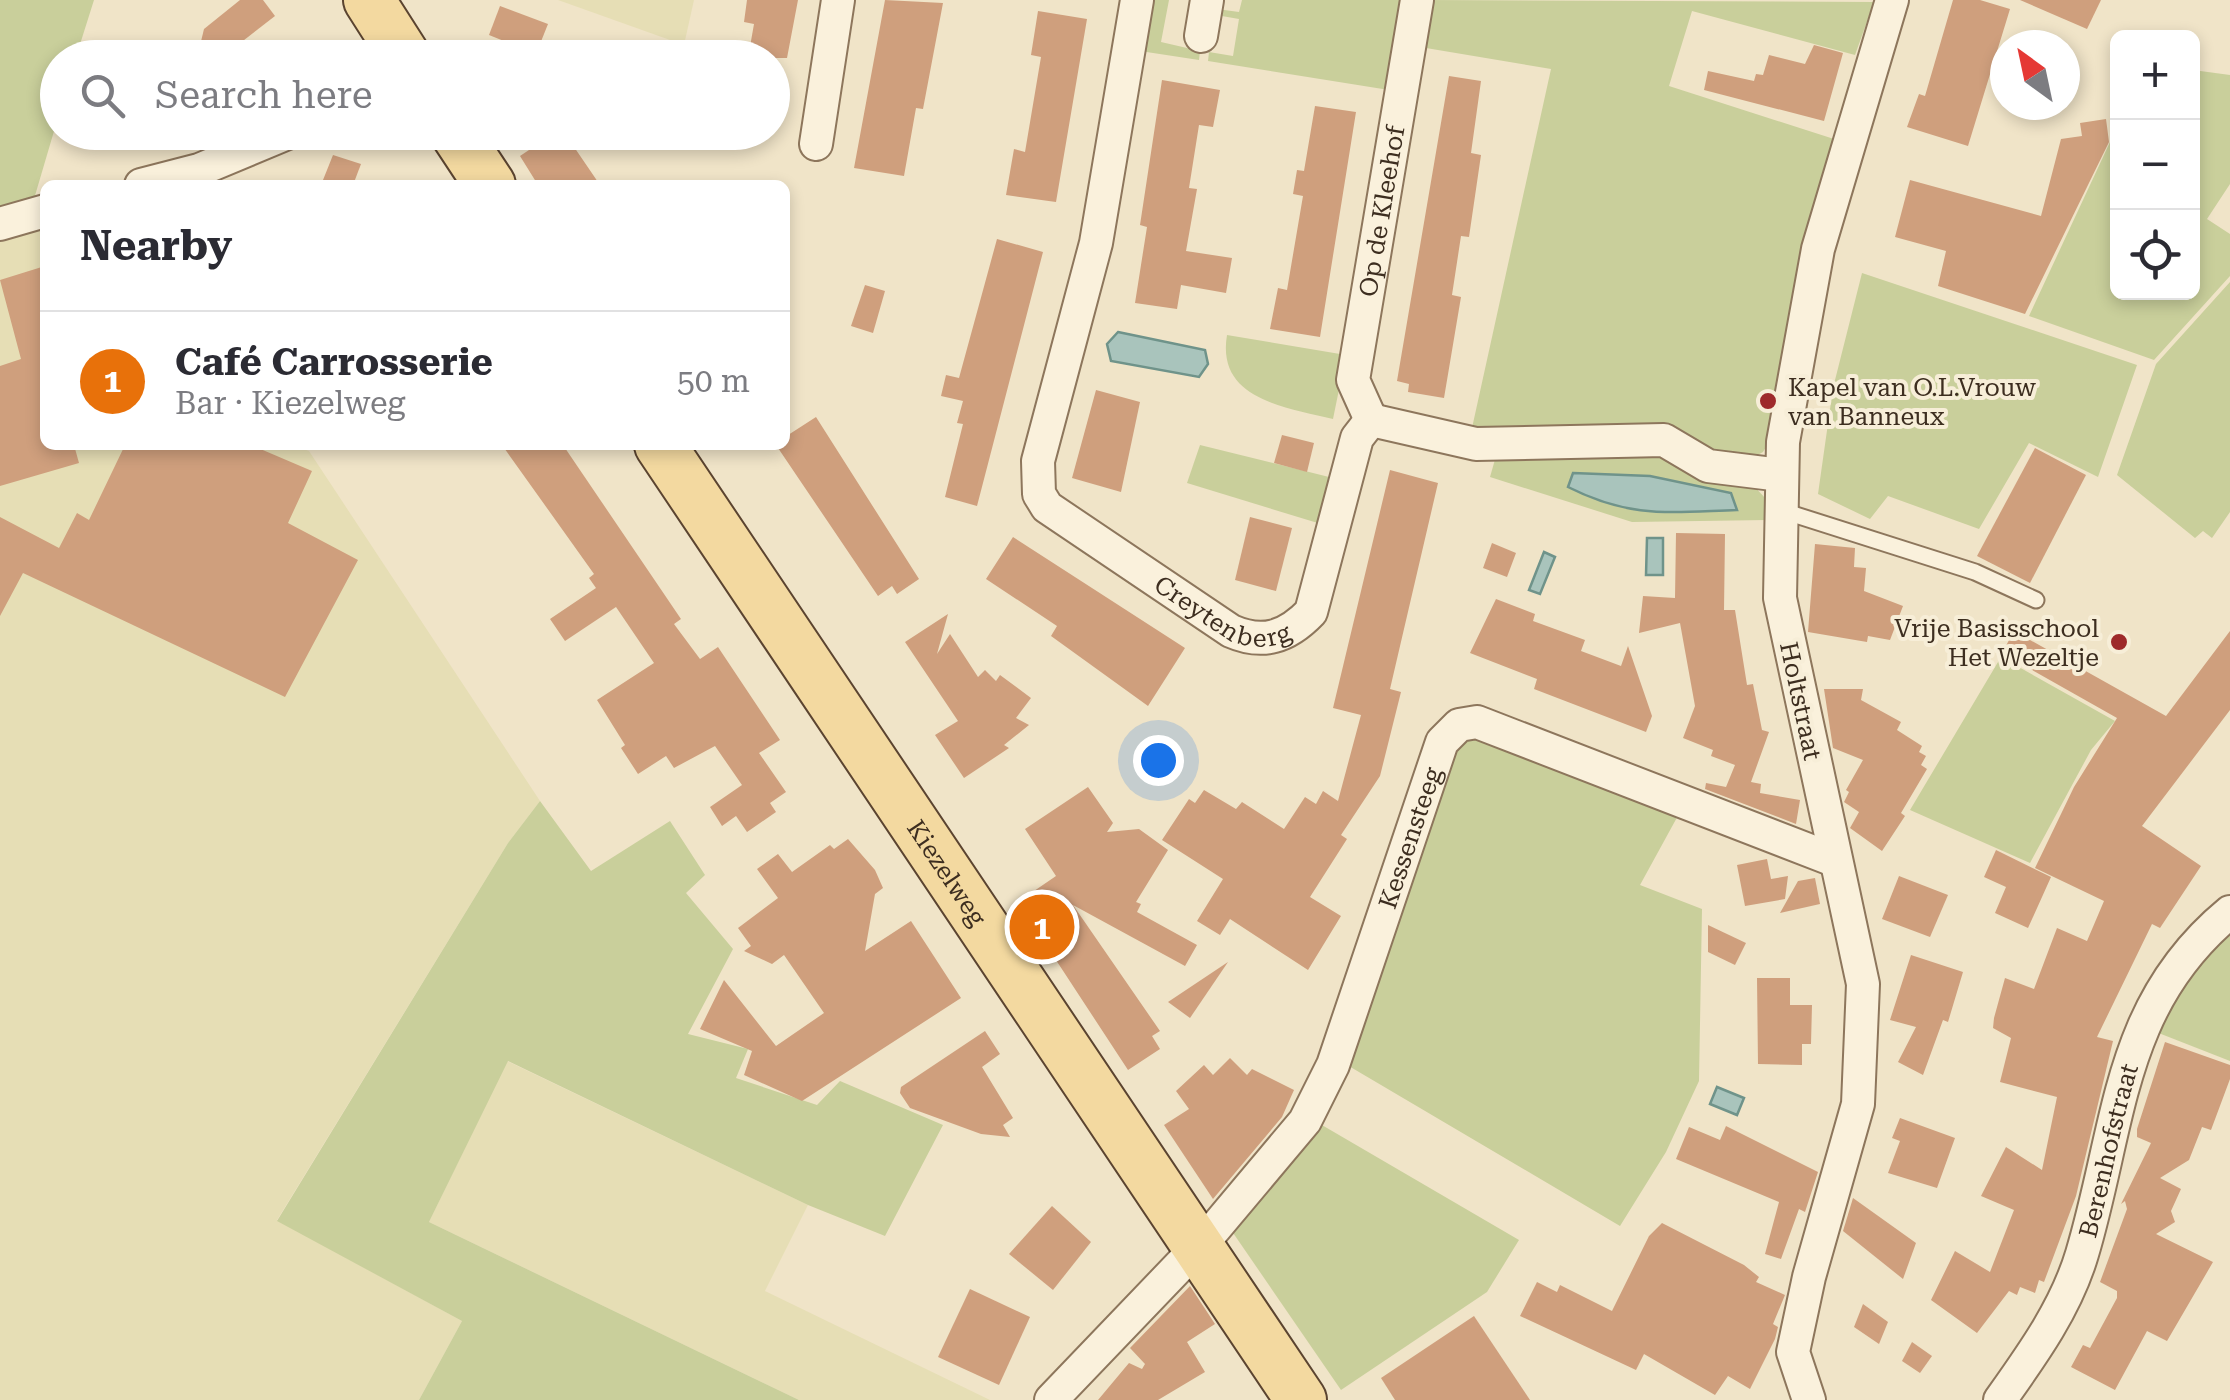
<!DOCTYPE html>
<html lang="en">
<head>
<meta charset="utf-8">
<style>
  :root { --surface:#fff; --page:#f2f2f3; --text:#2b2b33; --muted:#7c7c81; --line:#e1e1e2; --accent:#111827 }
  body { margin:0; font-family:"Roboto Serif",serif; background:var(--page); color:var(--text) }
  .controls { position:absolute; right:30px; top:30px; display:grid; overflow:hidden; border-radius:15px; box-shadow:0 5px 15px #0003 }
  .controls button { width:90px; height:90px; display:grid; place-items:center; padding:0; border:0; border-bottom:2px solid var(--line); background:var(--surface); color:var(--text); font:50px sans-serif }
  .compass { position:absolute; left:1990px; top:30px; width:90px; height:90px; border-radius:50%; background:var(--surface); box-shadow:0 5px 15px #0003; rotate:327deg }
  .you { position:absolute; left:1158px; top:760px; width:35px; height:35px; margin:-25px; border:8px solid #fff; border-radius:50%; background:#1a73e8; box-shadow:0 0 0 15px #1a73e833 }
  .badge { display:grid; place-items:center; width:65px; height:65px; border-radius:50%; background:var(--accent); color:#fff; font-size:32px; font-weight:700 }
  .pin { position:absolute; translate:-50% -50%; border:5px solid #fff; box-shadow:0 2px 10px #0006 }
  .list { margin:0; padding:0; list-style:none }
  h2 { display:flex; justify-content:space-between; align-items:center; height:130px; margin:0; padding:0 40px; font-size:42px }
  h2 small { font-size:32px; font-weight:400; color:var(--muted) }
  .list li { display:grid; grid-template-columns:65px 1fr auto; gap:30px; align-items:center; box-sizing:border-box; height:140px; padding:0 40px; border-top:2px solid var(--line) }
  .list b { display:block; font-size:38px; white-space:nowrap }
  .list p { margin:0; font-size:32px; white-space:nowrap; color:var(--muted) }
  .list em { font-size:32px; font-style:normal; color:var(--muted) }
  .icon { flex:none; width:55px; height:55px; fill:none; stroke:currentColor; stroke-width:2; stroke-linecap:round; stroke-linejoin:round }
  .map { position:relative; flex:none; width:2230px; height:1400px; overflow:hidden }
  .search { position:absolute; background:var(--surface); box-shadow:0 5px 15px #0003; left:40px; top:40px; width:750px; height:110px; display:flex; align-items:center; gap:25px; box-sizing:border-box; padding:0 35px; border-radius:55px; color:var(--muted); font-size:38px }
  .panel { position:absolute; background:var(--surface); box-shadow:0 5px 15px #0003; left:40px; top:180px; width:750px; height:270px; border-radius:15px }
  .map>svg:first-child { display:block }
</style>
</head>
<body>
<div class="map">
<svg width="2230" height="1400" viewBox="0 0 2230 1400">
  <rect width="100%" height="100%" fill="#f0e4c8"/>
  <!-- farmland -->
  <g fill="#e6deb5">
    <path d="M558 0H694L684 45Z"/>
    <path d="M45 222V445H293L309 451 540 801 508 843 277 1220 462 1321 419 1400H0V235Z"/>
    <path d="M507 1061 808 1205 765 1291 990 1400H799L429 1222Z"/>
  </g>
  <!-- green -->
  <g fill="#c9cf9b">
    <path d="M0 0H94L76 57 58 58 57 121 34 199 0 210Z"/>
    <path d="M1148 0H1169L1161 42 1200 51 1199 60 1140 51Z"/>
    <path d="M1242 0H1404L1389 90 1208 61 1209 52 1233 56 1239 19 1216 15 1217 9 1239 12Z"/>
    <path d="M1428 0 1874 2 1855 55 1692 11 1669 86 1834 139 1770 440 1763 452 1752 458 1472 428 1551 69 1420 47Z"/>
    <path d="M2193 70 2230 75V184L2207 219 2230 234V276L2154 360 2029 316 2117 127 2118 292H2192Z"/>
    <path d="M1862 273 2137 365 2098 477 2029 443 1979 529 1888 496 1870 519 1818 494 1833 388Z"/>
    <path d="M2230 282V512L2212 538 2203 531 2195 538 2117 475 2156 364Z"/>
    <path d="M1227 335 1346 355 1333 419C1286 407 1216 400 1227 335Z"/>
    <path d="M1200 445 1333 478 1321 524 1187 483Z"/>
    <path d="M1663 453 1753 485 1766 499 1767 520 1632 522 1490 477 1496 456Z"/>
    <path d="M2001 657 2115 721 2091 750 2030 863 1910 810Z"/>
    <path d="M1479 735 1680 812 1640 885 1702 909 1699 1081 1666 1152 1620 1226 1342 1062 1453 744Z"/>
    <path d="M540 801 591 871 670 821 705 875 686 893 733 949 688 1034 748 1049 736 1078 817 1105 840 1081 943 1125 885 1236 808 1205 508 1061 429 1222 799 1400H419L462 1321 277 1221 508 843Z"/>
    <path d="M2230 932V1061L2156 1032 2191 970Z"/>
    <path d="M1315 1121 1519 1240 1487 1292 1341 1390 1229 1227Z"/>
  </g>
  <!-- water -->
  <g fill="#a9c4bc" stroke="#6f938a" stroke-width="2.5">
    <path d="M1118 332 1205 350 1208 364 1199 377 1111 361 1107 344Z"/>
    <path d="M1573 473 1650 476 1731 493 1737 510C1670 512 1631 519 1568 487Z"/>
    <path d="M1647 538H1663V575H1646Z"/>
    <path d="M1544 552 1555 557 1540 594 1529 590Z"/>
    <path d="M1717 1087 1744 1098 1737 1115 1710 1104Z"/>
  </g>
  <!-- building -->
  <g fill="#cf9f7d">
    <path d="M240 0H263L275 16 221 58H197L204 29Z"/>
    <path d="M747 0H798L787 58H748L754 24 744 22Z"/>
    <path d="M885 0 943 3 923 109 916 108 904 176 854 168Z"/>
    <path d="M1953 0H1980L2010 9 1968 146 1907 127 1919 94 1925 96Z"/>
    <path d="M2020 0H2101L2087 29Z"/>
    <path d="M500 6 548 24 536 54 489 35Z"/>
    <path d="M1038 11 1087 19 1056 202 1006 195 1014 149 1025 152 1041 57 1031 55Z"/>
    <path d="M1814 45 1843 53 1824 121 1704 90 1708 71 1754 81 1756 74 1763 75 1769 55 1805 64Z"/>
    <path d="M1449 76 1481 81 1471 153 1481 155 1469 237 1461 236 1452 295 1461 297 1444 398 1408 392 1409 384 1397 381Z"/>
    <path d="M1162 80 1220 90 1213 127 1199 125 1189 188 1197 189 1186 251 1232 258 1226 293 1181 285 1177 309 1135 303 1147 227 1140 225Z"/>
    <path d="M1315 106 1356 112 1320 337 1270 329 1278 288 1287 290 1303 196 1293 194 1297 170 1304 171Z"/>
    <path d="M2106 119 2109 142 2025 314 1938 286 1946 251 1895 237 1910 180 2041 216 2061 139 2082 136 2080 123Z"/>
    <path d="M550 136 560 149 570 141 600 185H538L520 156Z"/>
    <path d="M333 155 361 164 353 185H321Z"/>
    <path d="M997 239 1043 252 977 506 945 497 963 424 957 423 963 401 941 396 946 375 959 378Z"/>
    <path d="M45 266V445H74L79 463 0 486V366L21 359 0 280Z"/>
    <path d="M865 285 885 291 873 333 851 326Z"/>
    <path d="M1096 390 1140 402 1121 492 1072 478Z"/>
    <path d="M816 417 919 579 897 594 892 586 878 596 776 445H785V437Z"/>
    <path d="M1282 435 1314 443 1307 472 1274 463Z"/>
    <path d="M125 445H251L312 471 288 523 358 560 285 697 23 573 0 616V517L59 548 77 513 89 520Z"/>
    <path d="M502 445H563L681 619 674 624 700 659 718 647 780 740 759 753 786 792 770 803 776 812 747 832 736 816 722 826 710 807 742 785 715 746 674 768 666 756 638 774 621 748 625 745 597 700 654 663 616 607 565 641 550 619 596 588 589 578 594 574Z"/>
    <path d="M2035 448 2086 475 2030 583 1977 556Z"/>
    <path d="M1390 470 1438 483 1390 689 1401 692 1380 776 1341 835 1347 839 1310 897 1341 916 1308 970 1230 919 1220 935 1197 921 1223 879 1162 840 1189 799 1195 803 1204 790 1236 809 1242 802 1284 829 1305 797 1316 804 1323 791 1338 801 1361 715 1333 708Z"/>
    <path d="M1250 517 1292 528 1276 591 1235 580Z"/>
    <path d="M1676 533 1725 534 1724 610H1735L1747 685 1753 684 1762 730 1769 732 1751 782 1761 784 1760 793 1800 800 1796 824 1705 789 1706 783 1726 787 1735 765 1711 756 1713 750 1683 738 1695 706 1680 623 1639 633 1643 596 1675 598Z"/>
    <path d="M1013 537 1185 648 1148 706 1051 636 1057 626 986 579Z"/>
    <path d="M1492 543 1516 553 1507 577 1483 568Z"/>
    <path d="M1815 544 1855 548 1854 567 1866 568 1864 591 1903 606 1890 640 1868 636 1867 642 1808 632Z"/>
    <path d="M1496 599 1535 614 1533 621 1585 640 1581 651 1621 666 1628 646 1652 716 1646 732 1534 689 1537 679 1470 653Z"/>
    <path d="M948 614 937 654 950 634 978 677 985 670 996 681 1000 675 1031 698 1016 718 1029 725 1004 745 1009 748 964 778 935 735 958 721 905 642Z"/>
    <path d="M2014 631 2166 716 2230 631V710L2142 826 2201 866 2160 928 2152 924 2097 1037 2113 1041 2076 1196 2044 1282 2039 1280 2035 1293 2020 1287 2017 1295 2009 1291 1977 1333 1931 1300 1955 1251 1990 1272 2014 1210 1981 1196 2006 1147 2042 1170 2057 1097 2000 1082 2011 1038 1993 1028 1994 1018 2005 978 2034 989 2057 928 2087 941 2104 901 2035 868 2074 787 2117 718 2002 653Z"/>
    <path d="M1824 689H1863L1861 700 1901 722 1897 730 1922 746 1919 752 1926 756 1921 765 1927 769 1901 813 1905 816 1882 851 1850 828 1859 812 1844 802 1849 792 1846 790 1863 760 1833 748Z"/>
    <path d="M1088 787 1113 823 1107 832 1139 829 1168 850 1136 902 1141 904 1137 912 1197 945 1185 966 1073 905 1160 1031 1152 1036 1160 1049 1128 1070 1018 902 1056 876 1025 829Z"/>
    <path d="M848 839 875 870 883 888 875 894 865 951 911 921 961 998 802 1101 744 1075 752 1051 700 1029 724 980 776 1046 824 1013 784 955 772 964 744 951 751 946 738 928 778 898 757 869 778 854 792 872 830 845 834 849Z"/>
    <path d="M1996 850 2051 877 2028 928 1995 913 2006 887 1984 877Z"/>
    <path d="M1767 859 1771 879 1788 876 1785 899 1745 906 1737 865Z"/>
    <path d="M1899 876 1948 895 1930 937 1882 919Z"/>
    <path d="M1815 878 1820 904 1780 913 1798 881Z"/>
    <path d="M1708 925 1746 943 1735 965 1708 952Z"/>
    <path d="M1911 955 1963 972 1948 1022 1943 1020 1923 1075 1898 1062 1916 1027 1890 1020Z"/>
    <path d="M1228 962 1190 1018 1168 1002Z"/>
    <path d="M1757 978H1790V1005H1812L1811 1044H1802V1065L1758 1064Z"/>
    <path d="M985 1031 1000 1054 982 1067 1013 1118 1003 1125 1010 1137 981 1134 910 1108 900 1093 901 1087Z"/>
    <path d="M2165 1042 2230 1065V1079L2211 1130 2202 1127 2189 1160 2160 1178 2181 1189 2171 1211 2175 1222 2156 1234 2213 1262 2167 1341 2147 1331 2115 1390 2071 1367 2083 1345 2090 1348 2117 1298V1291L2100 1282 2127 1209 2125 1201 2121 1204 2151 1143 2137 1137V1129Z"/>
    <path d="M1230 1058 1247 1075 1252 1069 1294 1090 1282 1117 1213 1199 1164 1125 1189 1109 1176 1091 1204 1065 1213 1075Z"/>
    <path d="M1900 1118 1955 1138 1937 1188 1888 1173 1900 1141 1892 1138Z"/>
    <path d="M1726 1126 1818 1172 1805 1212 1799 1209 1781 1259 1765 1254 1779 1202 1676 1159 1689 1127 1720 1140Z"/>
    <path d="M1853 1198 1916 1243 1903 1279 1843 1231Z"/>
    <path d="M1052 1206 1091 1242 1053 1290 1009 1254Z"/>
    <path d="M1662 1223 1744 1265 1759 1277 1756 1282 1785 1295 1773 1324 1778 1327 1775 1339 1750 1389 1728 1376 1715 1395 1644 1354 1636 1370 1520 1316 1537 1282 1557 1292 1560 1285 1612 1311 1649 1236Z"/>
    <path d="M1190 1286 1215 1324 1187 1342 1205 1372 1158 1400H1098L1129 1363 1142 1369 1145 1364 1130 1348Z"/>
    <path d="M970 1289 1030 1317 999 1385 938 1357Z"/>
    <path d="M1863 1304 1888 1322 1879 1344 1854 1327Z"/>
    <path d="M1474 1316 1530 1400H1395L1381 1378Z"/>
    <path d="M1912 1342 1932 1356 1920 1373 1902 1361Z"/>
  </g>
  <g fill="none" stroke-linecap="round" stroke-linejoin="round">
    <!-- lane casing -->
    <g stroke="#8d765c" stroke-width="19">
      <path id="lane" d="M1780 510 1975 572 2036 600"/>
    </g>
    <!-- street casing -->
    <g stroke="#8d765c" stroke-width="36">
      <g id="street">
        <path id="s1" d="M1137 0 1096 243 1038 461 1039 494 1047 507 1231 631C1263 645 1287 637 1311 612L1357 438 1371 420"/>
        <path d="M1201 36 1207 0"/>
        <path d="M816 144 838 0"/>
        <path d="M141 185 199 170 290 132"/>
        <path d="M0 224 45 211"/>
        <path id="s2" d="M1371 420 1353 380 1417 0"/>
        <path d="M1371 420 1476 444 1664 440 1708 466 1781 475"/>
        <path id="s3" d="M1051 1400 1211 1233 1305 1121 1333 1065 1442 742 1459 725 1477 722 1834 860"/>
        <path d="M1809 1400 1793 1352 1809 1277 1858 1104 1863 984 1780 598 1783 442 1818 249 1892 0"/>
        <path id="s4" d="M2000 1400C2032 1355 2066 1308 2082 1254 2121 1124 2117 1005 2230 912"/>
      </g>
    </g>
    <!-- primary casing -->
    <g stroke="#5b4430" stroke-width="54">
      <g id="primary">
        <path d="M369 0 406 58"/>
        <path d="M455 132 490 185"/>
        <path id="s5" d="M660 445 1301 1400"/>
      </g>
    </g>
    <!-- lane -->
    <use href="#lane" stroke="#faf1dc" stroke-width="15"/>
    <!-- street -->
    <use href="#street" stroke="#faf1dc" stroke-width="32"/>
    <!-- primary -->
    <use href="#primary" stroke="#f3d9a0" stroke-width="50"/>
  </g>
  <!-- markers -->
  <g fill="#9e2a2b" stroke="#f7eed8" stroke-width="4">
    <circle cx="1768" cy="401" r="10"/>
    <circle cx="2119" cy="642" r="10"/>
  </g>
  <g text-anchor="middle" stroke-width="8" stroke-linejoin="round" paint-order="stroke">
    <!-- street labels -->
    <g font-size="25" fill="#3d2e20" stroke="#f7eed8">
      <text dy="9" stroke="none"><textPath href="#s2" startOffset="215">Op de Kleehof</textPath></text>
      <text dy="9" stroke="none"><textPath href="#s1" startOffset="728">Creytenberg</textPath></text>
      <text transform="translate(1801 701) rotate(78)" y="9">Holtstraat</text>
      <text dy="9" stroke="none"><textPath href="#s3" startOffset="680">Kessensteeg</textPath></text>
      <text dy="9" stroke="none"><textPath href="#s5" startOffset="515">Kiezelweg</textPath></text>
      <text dy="9" stroke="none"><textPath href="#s4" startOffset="275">Berenhofstraat</textPath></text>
    </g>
    <!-- poi labels -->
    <g font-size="25" fill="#3d2e20" stroke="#f7eed8" text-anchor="start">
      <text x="1788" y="396">Kapel van O.L.Vrouw<tspan x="1788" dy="29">van Banneux</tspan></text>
      <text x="2099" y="637" text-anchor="end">Vrije Basisschool<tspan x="2099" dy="29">Het Wezeltje</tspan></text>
    </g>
  </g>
</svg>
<div class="controls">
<button>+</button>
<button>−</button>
<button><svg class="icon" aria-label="locate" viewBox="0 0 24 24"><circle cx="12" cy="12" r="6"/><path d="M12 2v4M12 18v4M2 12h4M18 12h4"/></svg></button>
</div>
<svg class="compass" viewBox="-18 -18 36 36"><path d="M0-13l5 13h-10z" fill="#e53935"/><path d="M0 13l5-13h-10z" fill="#7c7c81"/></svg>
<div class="you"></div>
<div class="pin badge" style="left:1042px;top:927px;background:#e8710a">1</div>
<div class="search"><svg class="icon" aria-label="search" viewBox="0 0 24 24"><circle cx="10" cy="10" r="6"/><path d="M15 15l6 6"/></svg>Search here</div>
<section class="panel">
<h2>Nearby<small></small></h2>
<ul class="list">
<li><span class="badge" style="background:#e8710a">1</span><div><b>Café Carrosserie</b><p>Bar · Kiezelweg</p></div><em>50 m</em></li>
</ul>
</section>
</div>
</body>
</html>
